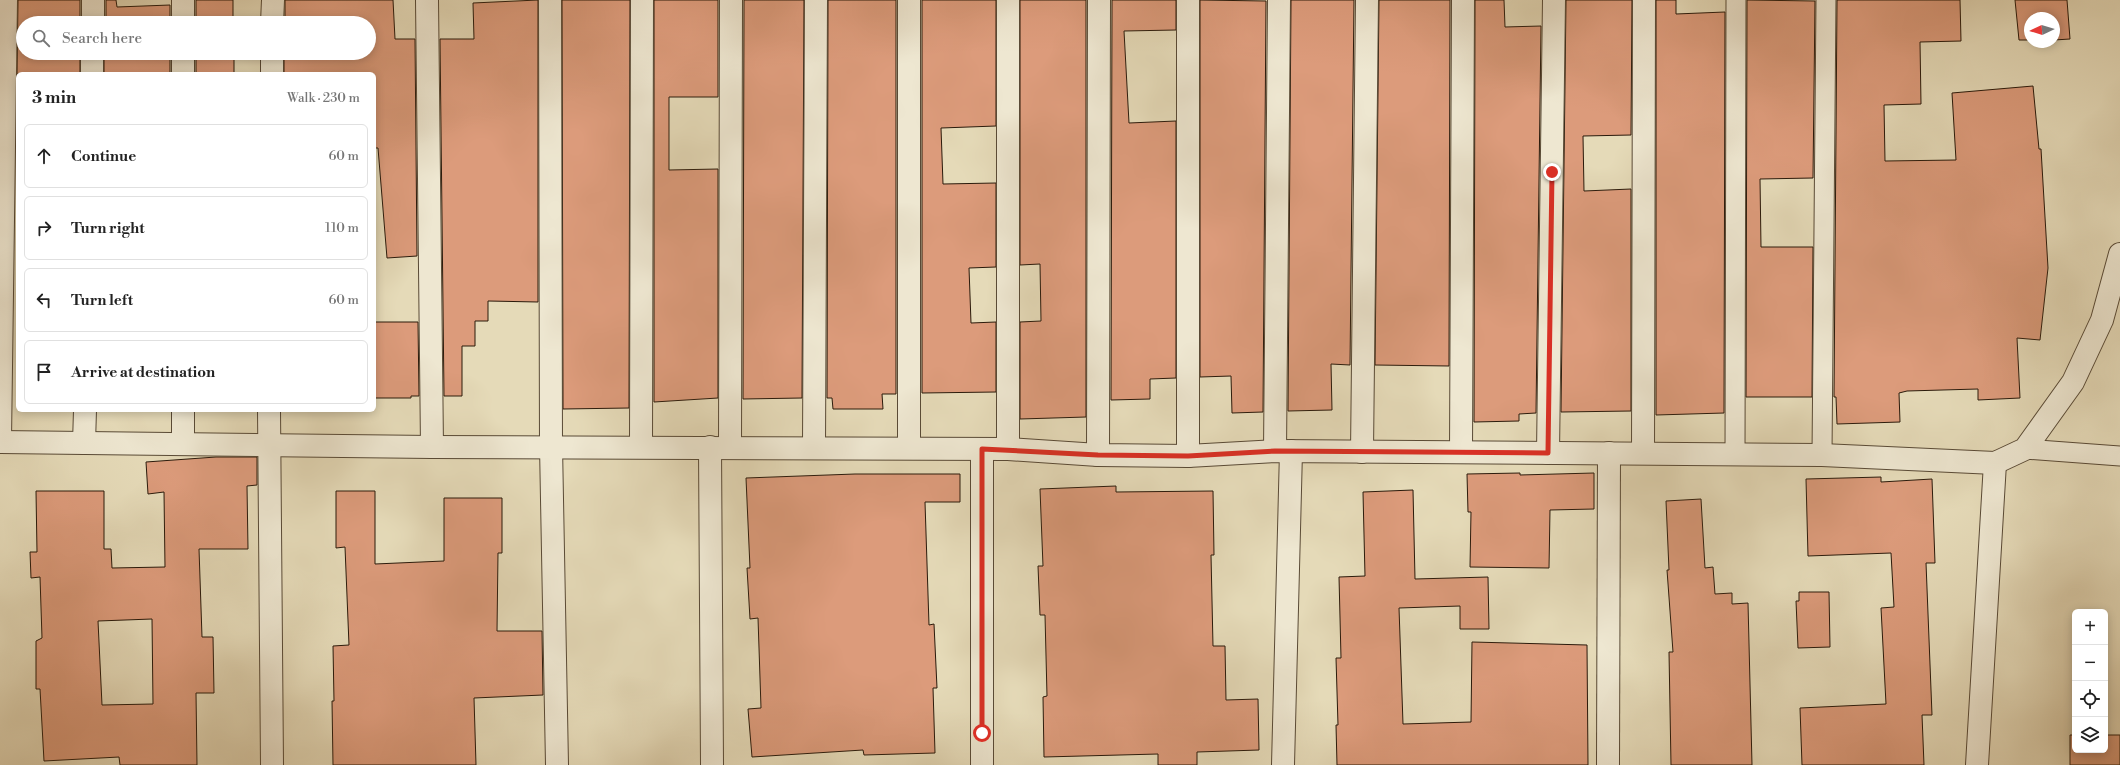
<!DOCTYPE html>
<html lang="en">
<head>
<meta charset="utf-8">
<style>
  :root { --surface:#fff; --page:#f6f6f6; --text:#222; --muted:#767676; --line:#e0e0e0 }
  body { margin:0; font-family:"Libre Bodoni",serif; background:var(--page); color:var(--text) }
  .controls { position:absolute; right:12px; bottom:12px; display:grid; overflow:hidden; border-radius:6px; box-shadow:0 2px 10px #0003 }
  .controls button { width:36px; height:36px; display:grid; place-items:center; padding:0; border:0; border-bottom:1px solid var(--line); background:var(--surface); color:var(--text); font:20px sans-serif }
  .compass { position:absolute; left:2024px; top:12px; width:36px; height:36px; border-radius:50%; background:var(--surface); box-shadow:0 2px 10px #0003; rotate:266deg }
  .stop { position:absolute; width:12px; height:12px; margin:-9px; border:3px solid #d93025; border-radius:50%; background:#fff }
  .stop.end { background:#d93025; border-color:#fff; box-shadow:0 1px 4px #0008 }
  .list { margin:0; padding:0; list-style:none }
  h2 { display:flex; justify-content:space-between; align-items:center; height:52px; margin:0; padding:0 16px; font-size:17px }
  h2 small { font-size:13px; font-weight:400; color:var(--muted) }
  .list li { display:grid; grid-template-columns:26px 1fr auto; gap:12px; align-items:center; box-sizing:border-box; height:64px; margin:0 8px 8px; padding:0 8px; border:1px solid var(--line); border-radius:6px }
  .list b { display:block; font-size:15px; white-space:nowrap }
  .list em { font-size:13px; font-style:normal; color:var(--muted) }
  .icon { flex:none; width:22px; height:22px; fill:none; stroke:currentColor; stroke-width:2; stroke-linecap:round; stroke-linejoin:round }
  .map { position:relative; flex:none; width:2120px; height:765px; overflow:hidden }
  .search { position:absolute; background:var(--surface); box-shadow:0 2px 10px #0003; left:16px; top:16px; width:360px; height:44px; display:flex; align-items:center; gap:10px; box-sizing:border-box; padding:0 14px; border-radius:22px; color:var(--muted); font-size:15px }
  .panel { position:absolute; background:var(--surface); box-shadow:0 2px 10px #0003; left:16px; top:72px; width:360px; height:340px; border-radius:6px }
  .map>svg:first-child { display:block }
</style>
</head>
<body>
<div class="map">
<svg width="2120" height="765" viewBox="0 0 2120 765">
  <rect width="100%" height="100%" fill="#e5dab8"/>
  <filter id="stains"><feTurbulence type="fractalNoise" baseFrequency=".005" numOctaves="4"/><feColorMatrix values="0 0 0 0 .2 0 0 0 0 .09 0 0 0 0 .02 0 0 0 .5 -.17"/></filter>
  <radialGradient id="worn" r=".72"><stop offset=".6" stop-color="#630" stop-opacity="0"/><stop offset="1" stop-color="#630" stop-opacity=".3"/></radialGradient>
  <!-- building -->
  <g fill="#dc9b7b" stroke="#2a1a0b" fill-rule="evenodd">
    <path d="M18 0H80V23H23V53H80V74H17Z"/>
    <path d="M106 0H116L117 7 170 5V23H106Z"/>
    <rect x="196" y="0" width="37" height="23"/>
    <path d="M285 0H393L395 39H415L417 256 387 258 378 148H374V74H284V53H369V23H285Z"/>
    <path d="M538 0V302L488 301V321H475V346H462V396H444L440 39H474L473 3Z"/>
    <path d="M562 0H630L629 408 563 409Z"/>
    <path d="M654 0H718V97H669V170L718 169V398L654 402Z"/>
    <path d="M744 0H804L802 398 743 399Z"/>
    <path d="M828 0H896V394H882L883 409H833L832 398H827Z"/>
    <path d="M922 0H996V126L941 128 943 184 996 183V267L969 268 971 323 996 322V392L922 393Z"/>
    <path d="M1020 0H1086V417L1020 419V322L1041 321 1040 264 1020 265Z"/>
    <path d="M1112 0H1176V30L1124 31 1129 123 1176 121V378L1150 379V399L1111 400Z"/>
    <path d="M1200 0 1266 1 1263 412 1232 413 1231 376 1200 377Z"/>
    <path d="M1291 0H1354L1350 365 1331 364 1332 410 1288 411Z"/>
    <path d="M1379 0H1450L1449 366 1375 365Z"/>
    <path d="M1475 0H1504L1505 27 1541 26 1536 413 1519 414V421L1474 422Z"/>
    <path d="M1566 0H1632L1631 135 1583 136 1584 191 1631 189V411L1561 412Z"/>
    <path d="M1656 0H1676V14L1725 12 1724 413 1656 415Z"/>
    <path d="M1747 0 1815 1 1813 178 1760 179 1761 247H1813L1812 397H1746Z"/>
    <path d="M1837 0H1960L1961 41 1920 42 1921 104 1884 105 1885 161 1956 160 1952 93 2033 86 2039 149H2041L2048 268 2040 340 2017 338 2020 398 1978 400V389L1907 391 1899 393 1900 422 1837 424 1836 397H1834Z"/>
    <path d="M2015 0H2067L2070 39 2054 40V18H2030V40H2019Z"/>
    <rect x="104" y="53" width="66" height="21"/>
    <rect x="196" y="53" width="38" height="21"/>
    <path d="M374 322H418L419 396H411V398H374Z"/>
    <path d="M216 457H257V485L247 486 248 549H199L202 637H213L214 693H196L197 765H120L119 757 44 761 40 689H36V641L42 638 40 577 31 578 30 552H37L36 491H104V549H111L112 568 165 567 164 492 148 494 146 462ZM152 619 153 704 102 705 98 621Z"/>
    <path d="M1520 473V475L1594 473V509L1550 510 1549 568 1470 567 1471 512H1468L1467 474Z"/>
    <path d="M855 474H960V502H925L929 625 934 624 937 688H933L935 753 864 755 863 750 752 757 748 709 761 708 758 618 750 619 747 568H750L746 478Z"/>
    <path d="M1881 477V482L1932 479 1935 563H1926L1932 715H1922L1924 765H1802L1800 708 1886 704 1881 608 1894 607 1891 553 1808 556 1806 479Z"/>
    <path d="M1116 486V492L1213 491 1214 555H1211L1213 646H1225L1226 700 1258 699 1259 750 1197 752V765H1158V754L1044 757 1043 697 1047 696 1045 615H1040L1038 566H1043L1040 489Z"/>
    <path d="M1413 490 1415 579 1488 577 1489 629H1460V606L1399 608 1403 724 1471 722 1472 642 1587 645 1588 765H1337L1336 725H1338L1336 658H1341L1339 577 1365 576 1363 492Z"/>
    <path d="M336 491H375V564L444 561V498H502V553H498L497 631H542L543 695 474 698 476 765H333L332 701H334L333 646 349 645 345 547 336 548Z"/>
    <path d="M1701 499 1705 568 1713 567 1715 594 1732 593V604L1748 603 1752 765H1671L1669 652H1673L1667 570H1669L1666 501Z"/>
    <path d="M1799 592H1829L1830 647 1798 648 1796 601H1799Z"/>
    <path d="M2070 735H2075V750H2105V735H2120V765H2070Z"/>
  </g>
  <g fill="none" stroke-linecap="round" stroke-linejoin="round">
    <!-- lane casing -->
    <g stroke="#594a36" stroke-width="21">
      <g id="lane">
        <path d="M2025 449 2120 456"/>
        <path d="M1735 454 1736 0"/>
        <path d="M1822 455 1826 0"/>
      </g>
    </g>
    <!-- street casing -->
    <g stroke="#594a36" stroke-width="24">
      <g id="street">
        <path d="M427 0 432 447"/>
        <path d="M550 0 551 446 557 765"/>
        <path d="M93 23V0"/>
        <path d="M183 23V0"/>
        <path d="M272 23 273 0"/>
        <path d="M92 74V53"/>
        <path d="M183 74V53"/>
        <path d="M272 74V53"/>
        <path d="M269 410 272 765"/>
        <path d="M0 440 6 0"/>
        <path d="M0 442 432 447 1008 449 1098 455 1188 456 1275 451 1822 455 1995 463 2025 449 2073 382 2102 320 2120 254"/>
        <path d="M84 443 85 410"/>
        <path d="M183 443V410"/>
        <path d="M641 447 642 0"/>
        <path d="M710 447 712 765"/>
        <path d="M730 447 731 0"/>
        <path d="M814 447 816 0"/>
        <path d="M909 448V0"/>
        <path d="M1008 449V0"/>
        <path d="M1275 451 1279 0"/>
        <path d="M1362 452 1367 0"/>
        <path d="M1461 452 1463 0"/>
        <path d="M1548 453 1554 0"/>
        <path d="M1643 453 1644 0"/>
        <path d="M1098 455 1099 0"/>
        <path d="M1188 456V0"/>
        <path d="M982 765V449"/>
        <path d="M1283 765 1291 451"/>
        <path d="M1608 765 1609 453"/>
        <path d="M1977 765 1995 463"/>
      </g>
    </g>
    <!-- lane -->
    <use href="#lane" stroke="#eee7d1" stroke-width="19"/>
    <!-- street -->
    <use href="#street" stroke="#eee7d1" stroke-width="22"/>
  </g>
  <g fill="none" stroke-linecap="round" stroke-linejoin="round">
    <!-- route -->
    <path stroke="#d93025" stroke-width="5" d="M982 733V449L1098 455 1188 456 1275 451 1548 453 1552 172"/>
  </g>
  <rect width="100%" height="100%" filter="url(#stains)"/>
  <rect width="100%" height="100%" fill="url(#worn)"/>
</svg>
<div class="controls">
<button>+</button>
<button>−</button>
<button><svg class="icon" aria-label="locate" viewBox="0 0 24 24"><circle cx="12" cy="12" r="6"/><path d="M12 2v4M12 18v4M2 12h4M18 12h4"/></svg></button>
<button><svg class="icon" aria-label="layers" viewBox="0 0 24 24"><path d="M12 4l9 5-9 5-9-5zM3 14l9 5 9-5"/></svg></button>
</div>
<svg class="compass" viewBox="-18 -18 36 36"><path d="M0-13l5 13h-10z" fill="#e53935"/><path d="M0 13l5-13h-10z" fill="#767676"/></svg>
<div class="stop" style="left:982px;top:733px"></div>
<div class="stop end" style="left:1552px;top:172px"></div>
<div class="search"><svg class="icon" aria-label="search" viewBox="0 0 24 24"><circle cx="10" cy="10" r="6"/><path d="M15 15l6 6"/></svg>Search here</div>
<section class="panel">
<h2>3 min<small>Walk · 230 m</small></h2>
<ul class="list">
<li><svg class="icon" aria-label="ahead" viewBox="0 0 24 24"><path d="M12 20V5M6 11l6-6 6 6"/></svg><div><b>Continue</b></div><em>60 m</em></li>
<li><svg class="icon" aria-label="right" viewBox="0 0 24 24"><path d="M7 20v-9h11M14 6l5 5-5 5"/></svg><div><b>Turn right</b></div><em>110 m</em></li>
<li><svg class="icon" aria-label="left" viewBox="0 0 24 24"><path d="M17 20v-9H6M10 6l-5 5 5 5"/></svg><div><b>Turn left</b></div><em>60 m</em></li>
<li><svg class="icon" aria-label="arrive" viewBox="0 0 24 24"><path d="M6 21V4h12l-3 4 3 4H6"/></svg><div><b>Arrive at destination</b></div></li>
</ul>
</section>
</div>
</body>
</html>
